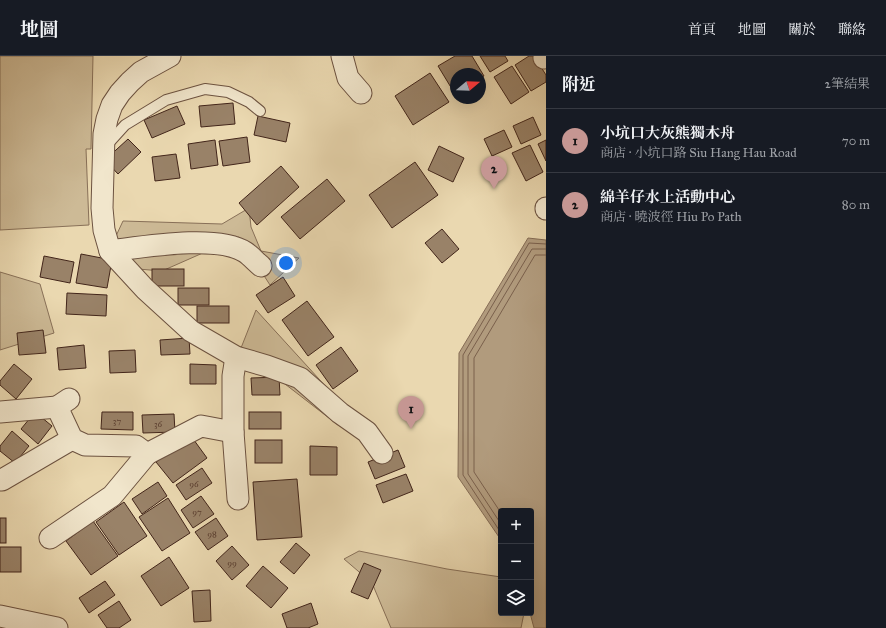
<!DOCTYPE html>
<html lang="zh-TW">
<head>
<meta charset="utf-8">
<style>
  :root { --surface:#171b24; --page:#20242c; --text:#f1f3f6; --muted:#9ea1a6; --line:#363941; --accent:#c59692 }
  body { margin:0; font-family:"IM FELL Great Primer","Noto Serif TC",serif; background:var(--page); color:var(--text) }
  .controls { position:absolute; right:12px; bottom:12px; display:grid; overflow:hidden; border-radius:4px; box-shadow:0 4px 16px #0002 }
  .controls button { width:36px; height:36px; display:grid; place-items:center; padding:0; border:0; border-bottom:1px solid var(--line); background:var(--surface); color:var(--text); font:20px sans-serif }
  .compass { position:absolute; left:450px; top:12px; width:36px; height:36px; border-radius:50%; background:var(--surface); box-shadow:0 4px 16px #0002; rotate:71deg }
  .you { position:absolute; left:286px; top:207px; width:14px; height:14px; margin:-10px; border:3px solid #fff; border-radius:50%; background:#1a73e8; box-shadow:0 0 0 6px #1a73e833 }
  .badge { display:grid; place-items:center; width:26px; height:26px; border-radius:50%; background:var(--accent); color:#111; font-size:13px; font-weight:700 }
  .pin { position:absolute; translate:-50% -33px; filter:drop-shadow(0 1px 2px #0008) }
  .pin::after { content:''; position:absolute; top:21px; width:14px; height:12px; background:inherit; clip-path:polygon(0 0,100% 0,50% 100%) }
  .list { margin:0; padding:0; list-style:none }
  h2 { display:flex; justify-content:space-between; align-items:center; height:52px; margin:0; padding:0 16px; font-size:17px }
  h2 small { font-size:13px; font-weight:400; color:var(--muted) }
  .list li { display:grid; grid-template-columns:26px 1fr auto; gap:12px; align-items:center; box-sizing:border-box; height:64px; padding:0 16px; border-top:1px solid var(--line) }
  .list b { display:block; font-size:15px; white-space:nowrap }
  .list p { margin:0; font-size:13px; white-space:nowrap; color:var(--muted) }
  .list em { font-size:13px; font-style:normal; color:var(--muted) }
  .icon { flex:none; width:22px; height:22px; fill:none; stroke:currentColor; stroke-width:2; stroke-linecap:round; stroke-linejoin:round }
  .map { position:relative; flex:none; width:546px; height:572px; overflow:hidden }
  header { display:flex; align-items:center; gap:24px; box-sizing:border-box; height:56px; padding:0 20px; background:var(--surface); border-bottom:1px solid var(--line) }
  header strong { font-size:19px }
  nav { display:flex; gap:22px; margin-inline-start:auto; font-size:14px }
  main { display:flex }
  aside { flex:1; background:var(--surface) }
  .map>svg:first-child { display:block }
</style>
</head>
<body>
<header>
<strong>地圖</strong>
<nav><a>首頁</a><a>地圖</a><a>關於</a><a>聯絡</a></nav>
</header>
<main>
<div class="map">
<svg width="546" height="572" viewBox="0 0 546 572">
  <rect width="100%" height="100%" fill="#ead8b0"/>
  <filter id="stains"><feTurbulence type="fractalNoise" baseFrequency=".005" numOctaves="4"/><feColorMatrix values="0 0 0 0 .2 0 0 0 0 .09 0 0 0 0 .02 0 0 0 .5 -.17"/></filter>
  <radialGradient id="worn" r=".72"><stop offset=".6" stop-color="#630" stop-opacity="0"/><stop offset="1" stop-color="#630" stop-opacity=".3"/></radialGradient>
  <!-- green -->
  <g fill="#cdba96" stroke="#887058">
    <path d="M0 0H93L91 93H86L89 169 0 174Z"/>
    <path d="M249 152 251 171 261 195 299 202 270 229 239 181 162 215 102 210 123 165 222 168Z"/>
    <path d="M0 216 40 228 54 277 0 294Z"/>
    <path d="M256 254 329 334 338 369 285 328 241 292Z"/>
    <path d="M359 495 447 513 501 521V557H524L521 572H391L372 527 344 503Z"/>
  </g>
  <!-- water -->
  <path fill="#b19b7d" stroke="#856c55" d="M528 182 546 184V572H534L530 557H531V455H501V484L458 421 459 297Z"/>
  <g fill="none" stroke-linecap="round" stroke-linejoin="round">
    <!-- shore -->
    <g stroke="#7a604c" stroke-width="1">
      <path d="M501 457 474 416V302L535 199H546"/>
      <path d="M501 468 468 418V300L532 193H546"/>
      <path d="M501 477 463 419V299L529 187 546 188"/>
    </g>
  </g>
  <!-- building -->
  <g fill="#998268" stroke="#42251a">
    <path d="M455 0H472L484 20 480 22V18H456L455 38 438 10Z"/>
    <path d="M480 0H505L508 5 490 16Z"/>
    <path d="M529 0H534L546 19V26L531 35 515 9Z"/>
    <path d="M512 10 529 36 511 48 494 21Z"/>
    <path d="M430 17 449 46 413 69 395 40Z"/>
    <path d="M233 47 235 68 201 71 199 50Z"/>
    <path d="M177 50 185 68 152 82 144 64Z"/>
    <path d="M258 60 290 67 286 86 254 79Z"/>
    <path d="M533 61 541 79 521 88 513 70Z"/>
    <path d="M504 74 512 91 492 100 484 83Z"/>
    <path d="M247 81 250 106 223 110 219 85Z"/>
    <path d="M128 83 141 96 118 118 105 104Z"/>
    <path d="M215 84 218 109 191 113 188 88Z"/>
    <path d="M546 84V105L538 88Z"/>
    <path d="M530 89 543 116 526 125 512 97Z"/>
    <path d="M439 90 464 102 453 126 428 114Z"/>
    <path d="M176 98 180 122 155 125 152 101Z"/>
    <path d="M415 106 438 139 392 172 369 139Z"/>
    <path d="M281 110 299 131 257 169 239 147Z"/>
    <path d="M327 123 345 145 300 183 281 161Z"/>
    <path d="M442 173 459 193 442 207 425 187Z"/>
    <path d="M81 198 112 204 107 232 76 227Z"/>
    <path d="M44 200 74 206 70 227 40 221Z"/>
    <rect x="152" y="213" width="32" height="17"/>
    <path d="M283 221 295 240 268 257 256 239Z"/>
    <rect x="178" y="232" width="31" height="17"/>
    <path d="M67 237 107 239 106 260 66 258Z"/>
    <path d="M307 245 334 281 308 300 282 264Z"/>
    <rect x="197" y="250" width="32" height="17"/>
    <path d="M43 274 46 297 19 299 17 277Z"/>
    <path d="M189 282 190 298 161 299 160 284Z"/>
    <path d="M84 289 86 312 59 314 57 292Z"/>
    <path d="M341 291 358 315 333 333 316 309Z"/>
    <path d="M135 294 136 316 110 317 109 295Z"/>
    <path d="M14 308 32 323 16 343 0 329V325Z"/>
    <path d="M190 308 216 309V328H190Z"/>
    <path d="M279 321 280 339H252L251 322Z"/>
    <path d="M35 356 52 370 38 388 21 373Z"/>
    <path d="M102 356H133V374L101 373Z"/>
    <rect x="249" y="356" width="32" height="17"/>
    <path d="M174 358 175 376 143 377 142 359Z"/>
    <path d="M12 375 29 390 15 407 0 395V390Z"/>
    <path d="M191 380 207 402 173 427 156 406Z"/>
    <rect x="255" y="384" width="27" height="23"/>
    <path d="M310 390 337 391V419H310Z"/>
    <path d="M398 394 405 411 375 423 368 406Z"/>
    <path d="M202 412 212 427 186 444 176 429Z"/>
    <path d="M406 418 413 435 383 447 376 429Z"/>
    <path d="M297 423 302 481 257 484 253 426Z"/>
    <path d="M158 426 167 440 142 458 132 443Z"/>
    <path d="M201 440 214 458 193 472 181 454Z"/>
    <path d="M168 442 190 477 162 495 139 461Z"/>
    <path d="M124 446 147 480 119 499 96 466Z"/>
    <rect x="0" y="462" width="6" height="25"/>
    <path d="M216 462 228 480 208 494 195 476Z"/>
    <path d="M93 465 118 500 91 519 66 485Z"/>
    <path d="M296 487 310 499 294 518 280 506Z"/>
    <path d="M232 490 249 509 232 524 216 505Z"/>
    <rect x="0" y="491" width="21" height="25"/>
    <path d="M169 501 189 532 161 550 141 520Z"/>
    <path d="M364 507 381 514 368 543 351 536Z"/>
    <path d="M263 510 288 532 271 552 246 530Z"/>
    <path d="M105 525 115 539 89 557 79 542Z"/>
    <path d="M210 534 211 565 194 566 192 535Z"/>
    <path d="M119 545 131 564 119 572H107L98 559Z"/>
    <path d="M311 547 318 568 308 572H287L282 558Z"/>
  </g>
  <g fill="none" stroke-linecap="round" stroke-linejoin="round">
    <!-- service casing -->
    <g stroke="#6c5240" stroke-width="12">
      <path id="service" d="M106 90 125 69 166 44 205 33 228 36 249 46 260 55"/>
    </g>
    <!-- minor casing -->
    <g stroke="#6c5240" stroke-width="23">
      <g id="minor">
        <path d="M170 0 141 16 130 26 120 37 112 49 107 63 104 78 102 152 104 174 110 195 145 233 191 275 236 301 267 310 300 322 340 357 367 376 382 397"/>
        <path d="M342 0 348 22 361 37"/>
        <path d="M544 2 546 1"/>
        <path d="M546 153V152"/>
        <path d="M110 195C143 191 217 178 245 196 251 200 256 206 261 210"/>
        <path d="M69 343 57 351 72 383 85 389 136 390 147 398 201 370 233 376V320L236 301"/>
        <path d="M0 356 57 351"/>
        <path d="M233 376 238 443"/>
        <path d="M0 424H2L72 383"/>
        <path d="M50 482 112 440 147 398"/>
        <path d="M0 560 57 572"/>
      </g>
    </g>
    <!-- service -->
    <use href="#service" stroke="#f1e6cc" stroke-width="10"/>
    <!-- minor -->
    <use href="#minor" stroke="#f1e6cc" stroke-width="21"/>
  </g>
  <g text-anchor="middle" stroke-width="3" stroke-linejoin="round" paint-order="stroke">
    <!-- number labels -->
    <g font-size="9" fill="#583c2e">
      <text x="117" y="368">37</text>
      <text x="158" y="371">36</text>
      <text x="194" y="431">96</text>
      <text x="197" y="459">97</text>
      <text x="212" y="481">98</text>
      <text x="232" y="510">99</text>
    </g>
  </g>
  <rect width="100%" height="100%" filter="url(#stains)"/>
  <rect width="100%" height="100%" fill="url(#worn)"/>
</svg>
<div class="controls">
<button>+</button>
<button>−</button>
<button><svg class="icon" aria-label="layers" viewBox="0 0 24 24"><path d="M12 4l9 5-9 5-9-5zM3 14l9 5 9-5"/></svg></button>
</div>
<svg class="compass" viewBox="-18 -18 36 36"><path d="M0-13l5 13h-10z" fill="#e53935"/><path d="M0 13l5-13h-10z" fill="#9ea1a6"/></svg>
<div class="you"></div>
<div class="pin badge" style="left:411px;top:373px">1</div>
<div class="pin badge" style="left:494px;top:133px">2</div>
</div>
<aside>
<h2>附近<small>2筆結果</small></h2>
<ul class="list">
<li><span class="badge">1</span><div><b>小坑口大灰熊獨木舟</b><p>商店 · 小坑口路 Siu Hang Hau Road</p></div><em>70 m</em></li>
<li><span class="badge">2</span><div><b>綿羊仔水上活動中心</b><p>商店 · 曉波徑 Hiu Po Path</p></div><em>80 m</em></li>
</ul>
</aside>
</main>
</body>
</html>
